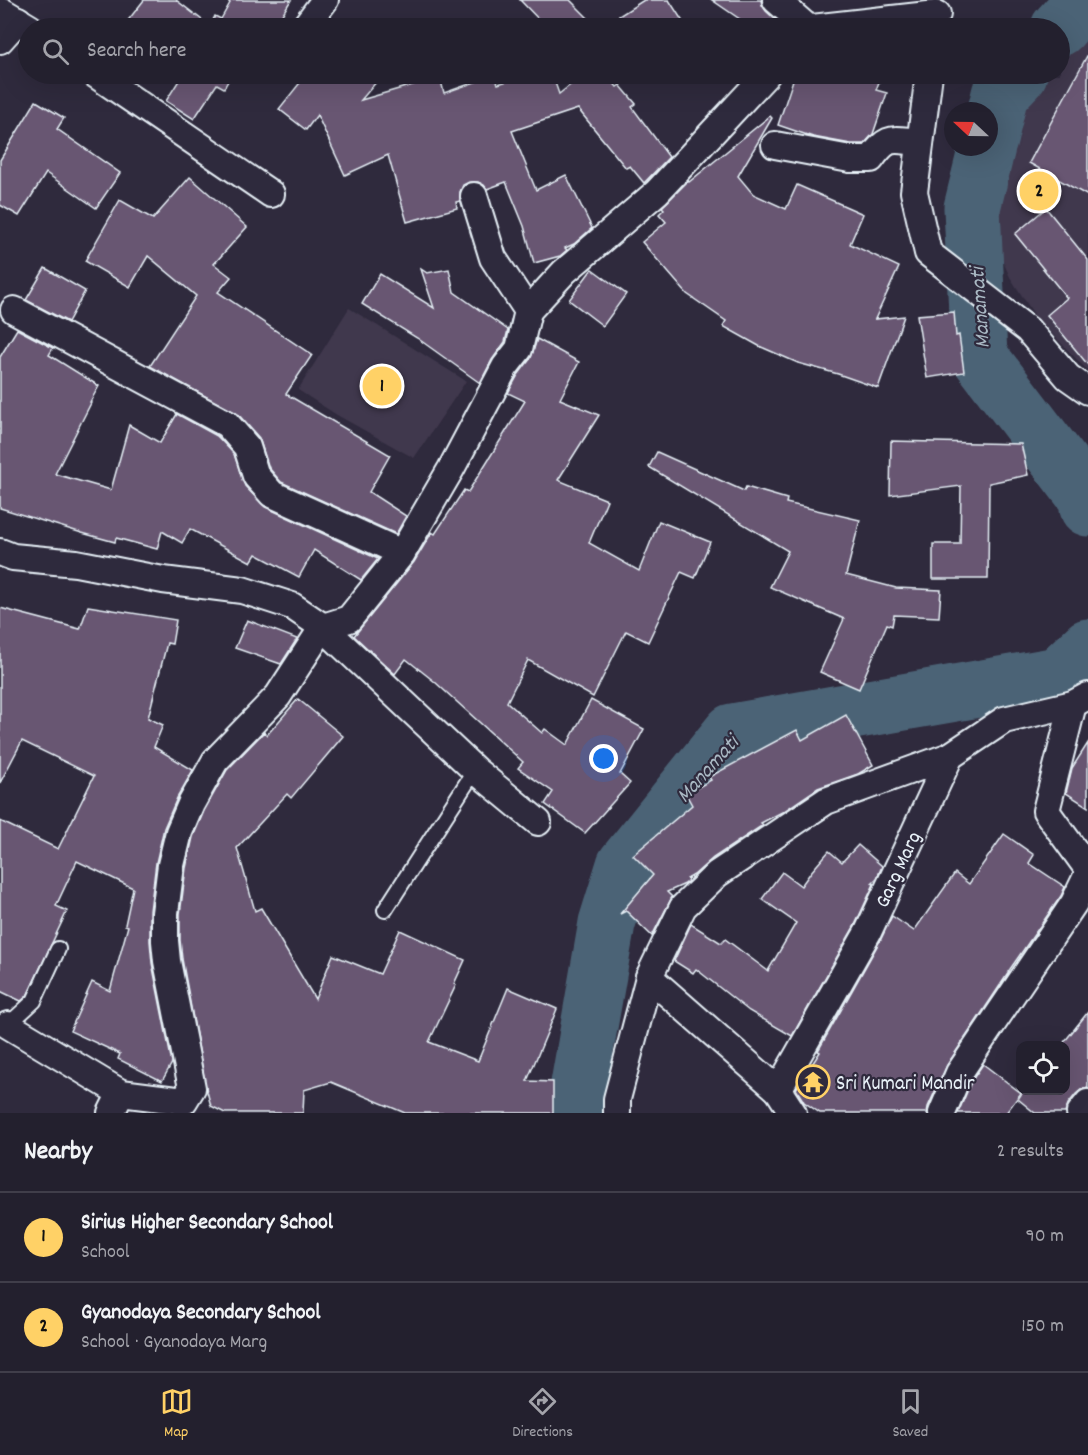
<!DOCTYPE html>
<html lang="en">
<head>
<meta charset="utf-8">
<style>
  :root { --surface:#23202e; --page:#2b2836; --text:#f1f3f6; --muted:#a3a3aa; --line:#403e4a; --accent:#ffd166 }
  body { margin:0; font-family:Dekko,sans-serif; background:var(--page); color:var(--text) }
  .controls { position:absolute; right:18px; bottom:18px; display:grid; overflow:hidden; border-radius:12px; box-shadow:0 6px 24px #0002 }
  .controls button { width:54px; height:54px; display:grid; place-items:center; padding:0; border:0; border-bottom:2px solid var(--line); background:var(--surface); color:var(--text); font:30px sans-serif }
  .compass { position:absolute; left:944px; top:102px; width:54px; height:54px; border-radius:50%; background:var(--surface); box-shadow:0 6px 24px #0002; rotate:292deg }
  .you { position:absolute; left:604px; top:759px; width:21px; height:21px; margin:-15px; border:4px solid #fff; border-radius:50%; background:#1a73e8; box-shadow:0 0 0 9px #1a73e833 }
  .badge { display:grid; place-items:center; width:39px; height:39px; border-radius:50%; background:var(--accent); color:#111; font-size:20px; font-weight:700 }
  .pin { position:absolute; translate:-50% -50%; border:3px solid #fff; box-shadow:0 2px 6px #0006 }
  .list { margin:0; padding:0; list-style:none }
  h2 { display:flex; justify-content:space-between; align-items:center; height:78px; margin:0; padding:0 24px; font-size:26px }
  h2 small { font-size:20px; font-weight:400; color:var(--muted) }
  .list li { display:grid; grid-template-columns:39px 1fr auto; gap:18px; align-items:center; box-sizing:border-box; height:90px; padding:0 24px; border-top:2px solid var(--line) }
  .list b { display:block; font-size:22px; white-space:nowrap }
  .list p { margin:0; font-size:20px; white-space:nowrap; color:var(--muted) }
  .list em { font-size:20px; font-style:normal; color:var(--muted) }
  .icon { flex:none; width:33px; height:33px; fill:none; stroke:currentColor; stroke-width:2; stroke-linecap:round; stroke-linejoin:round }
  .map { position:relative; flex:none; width:1088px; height:1113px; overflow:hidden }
  .search { position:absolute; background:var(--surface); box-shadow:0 6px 24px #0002; left:18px; right:18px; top:18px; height:66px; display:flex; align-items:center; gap:15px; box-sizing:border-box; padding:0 21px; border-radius:33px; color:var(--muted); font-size:22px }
  .sheet { height:258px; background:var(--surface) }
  nav { display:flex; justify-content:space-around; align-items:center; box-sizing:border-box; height:84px; border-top:2px solid var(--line); background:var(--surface); font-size:16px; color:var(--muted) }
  nav a { display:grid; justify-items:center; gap:3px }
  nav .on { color:var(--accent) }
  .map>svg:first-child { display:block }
</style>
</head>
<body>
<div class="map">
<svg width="1088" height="1113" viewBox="0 0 1088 1113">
  <rect width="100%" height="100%" fill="#2f2a3d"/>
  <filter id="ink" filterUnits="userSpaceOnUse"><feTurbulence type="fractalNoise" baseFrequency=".0167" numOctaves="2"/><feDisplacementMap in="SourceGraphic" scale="12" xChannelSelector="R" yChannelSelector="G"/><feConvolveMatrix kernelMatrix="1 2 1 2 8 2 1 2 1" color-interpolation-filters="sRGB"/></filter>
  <g filter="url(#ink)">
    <!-- built -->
    <g fill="#40384d">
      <path d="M1088 31V371L1035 316 1010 277 988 229 991 176 997 140 1014 95 1030 74H1060V34Z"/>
      <path d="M349 308 466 381 414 458 337 415 298 390Z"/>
    </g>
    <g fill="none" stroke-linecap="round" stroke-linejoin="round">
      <!-- river -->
      <g stroke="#4c6476" stroke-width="57">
        <path d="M1059 28 1084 0"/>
        <path d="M989 140 1000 94 1019 74"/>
        <path d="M987 147 972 208 979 356 1087 498 1088 508"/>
        <path d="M574 1113 607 923 625 865 732 732 1058 675 1088 647"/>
      </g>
    </g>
    <!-- building -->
    <g fill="#675772" stroke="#e8f1f8" stroke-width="1.5">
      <path d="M144 0H176L210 26 215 16 221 19 230 3 227 0H291L274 28H261L258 26 257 28H122Z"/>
      <path d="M520 0H570L598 28H547Z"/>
      <path d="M644 0H669L687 28H600Z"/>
      <path d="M712 0H761L762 5 766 11 780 24 777 28H753Z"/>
      <path d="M1088 54V196L1029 163Z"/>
      <path d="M183 74H232L224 88 217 84 194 119 166 101Z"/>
      <path d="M307 74H383L361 100 440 77 444 93 495 75 498 84 530 74H552L559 94 584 74H606L617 87 620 85 636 104 632 107 669 157 644 183 630 166 626 168 578 109 512 131 536 190 566 175 592 228 574 244 565 248 567 250 560 256 534 263 524 226 506 182 487 189 484 185 478 182H469L463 185 460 192V201L456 202 457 208 407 222 388 155 345 175 317 115 306 130 279 109Z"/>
      <path d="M795 74H882L876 90 887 93 873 134 864 144H851L813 137 778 125Z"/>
      <path d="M36 101 64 118 57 129 120 173 96 208 46 173 19 216 0 205V160Z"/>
      <path d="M770 116 772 118 738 176 753 194 786 209 797 185 863 214 850 244 899 267 875 319 904 316 878 388 838 374 798 363 759 346 723 326 726 321 687 294 642 242 666 222 659 214 664 209 662 207 688 181 689 182Z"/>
      <path d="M190 177 247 227 214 264 231 277 218 292 312 355 286 394 390 455 369 492 406 516 396 534 281 482 269 468 259 438 238 414 150 366 196 296 148 256 130 287 85 261 120 200 153 219Z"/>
      <path d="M1046 208 1088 260V365L1047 315 1067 298 1015 234Z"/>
      <path d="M45 268 85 291 68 322 26 300Z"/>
      <path d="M421 269 427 273 449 269 454 292 508 330 505 342 492 360 480 383 417 338 362 304 380 274 434 308Z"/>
      <path d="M592 269 626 294 603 326 569 300Z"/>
      <path d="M954 312 956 336 959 335 964 372 927 378 917 315Z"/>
      <path d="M17 329 53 348 49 355 99 386 90 402 91 403 55 474 111 490 129 425 160 443 177 414 217 436 234 454 245 486 265 507 378 559 361 580 314 550 299 577 256 554 251 562 190 529 182 543 162 531 157 549 116 538 115 542 82 533 0 508V357Z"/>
      <path d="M537 339 579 362 560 399 599 415 558 480 607 500 589 543 639 571 659 521 710 542 695 578 681 572 648 642 626 631 593 697 528 660 507 702 542 733 545 729 567 745 591 700 644 729 620 774 630 783 585 833 545 804 553 792 518 768 523 762 435 682 406 659 395 674 354 636 414 562 432 532 435 534 464 490 468 492 525 401 508 393 518 375 531 358Z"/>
      <path d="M891 441 1021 444 1028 475 989 483 988 579H933V544H960L961 486 890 495Z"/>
      <path d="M657 452 744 491 746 487 787 499 786 503 860 520 846 575 896 588 941 590 939 617 894 615 892 626 887 624 859 689 820 672 844 619 770 587 788 551 649 467Z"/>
      <path d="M88 606 176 620 172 644 167 643 148 718 163 725 154 747 193 770 177 798 164 828 156 863 150 911V941L152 963 172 1063 162 1081 118 1059 120 1054 70 1031 92 982 110 991 128 926 125 925 133 888 77 861 56 906 67 911 27 996 21 1001 0 991V821L58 849 94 776 22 741 0 783V608L80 629Z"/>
      <path d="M247 620 297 639 281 664 235 648Z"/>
      <path d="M298 699 343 736 291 798 287 794 237 848 255 911 261 908 315 999 333 955 380 974 400 930 465 960 454 984 456 985 429 1042 478 1061 508 988 557 1009 527 1081 553 1082V1113H405L331 1082 304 1090 303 1113H225L211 1106 206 1088 182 959 180 940V914L186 868 193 837 204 811 227 770 264 732 267 735Z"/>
      <path d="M846 715 873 765 858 774 818 788 784 811 761 823 763 825 713 858 694 875 687 879 688 881 685 884 667 892 672 897 652 936 626 911 620 914 653 875 633 855 692 805 686 794 711 780 709 777 797 730 802 740Z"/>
      <path d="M1088 743V807L1066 793 1072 768Z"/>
      <path d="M1004 834 1034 855 1029 863 1065 887 1061 896 1008 972H1009L947 1065 928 1107 927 1113H820L804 1102 796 1089 820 1052 818 1051 881 939 892 916 914 931 955 873 969 884Z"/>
      <path d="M858 845 882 866 877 878 872 883 874 884 855 925 792 1036 749 1011 696 969 693 973 674 961 691 924 721 943 725 939 768 971 796 923 762 899 782 872 801 886 811 872 829 851 842 862Z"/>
      <path d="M1088 1012V1088L1082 1089 1076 1094 1068 1104 1065 1113H1035L1018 1099 1024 1090H1065V1046H1061Z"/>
      <path d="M983 1064 1021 1093 1006 1113H958L972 1080Z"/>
    </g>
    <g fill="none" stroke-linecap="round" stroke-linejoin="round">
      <!-- service casing -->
      <g stroke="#e8f1f8" stroke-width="18">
        <g id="service">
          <path d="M385 910 475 770"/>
          <path d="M8 1025 34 1001 58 949"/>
        </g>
      </g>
      <!-- minor casing -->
      <g stroke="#e8f1f8" stroke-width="30">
        <g id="minor">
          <path d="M776 0 808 28"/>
          <path d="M0 10 30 28"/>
          <path d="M304 28 325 0"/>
          <path d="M812 28 937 14"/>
          <path d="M0 40 18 20"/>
          <path d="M95 74 271 194"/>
          <path d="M929 74 914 192 928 253 1028 330 1068 377 1088 391"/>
          <path d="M775 145 850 159H871C889 134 892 140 920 142"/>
          <path d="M474 196 493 258 528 311 564 272 657 192 767 74"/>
          <path d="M14 310 227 424 247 447 256 476 272 494 402 553"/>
          <path d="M0 552 13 557 76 563 163 580 242 590 292 606 323 627 475 770 538 822"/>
          <path d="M1073 704 1046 811 1088 869"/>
          <path d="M649 977 778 1090"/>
          <path d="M8 1025 121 1093"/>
          <path d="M111 1113 121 1093 184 1101 192 1088 167 961 165 941V913L171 865 179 832 191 804 215 761 278 696 323 627 349 619 402 553 451 469 505 367 519 349 528 311"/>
          <path d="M617 1113V1099L649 977 683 907 717 874 826 801 950 756"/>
          <path d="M793 1113 778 1090 868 932 950 756 1004 720 1073 704 1088 696"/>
          <path d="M942 1113 959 1073 1074 903 1088 874"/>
          <path d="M1080 1113 1088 1103"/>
        </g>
      </g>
      <!-- service -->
      <use href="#service" stroke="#2f2a3d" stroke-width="14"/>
      <!-- minor -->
      <use href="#minor" stroke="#2f2a3d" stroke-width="26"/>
    </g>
  </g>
  <!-- icons -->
  <defs>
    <g id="temple-ring" transform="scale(1.725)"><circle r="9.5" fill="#2f2a3d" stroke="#ffd166" stroke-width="1.5"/><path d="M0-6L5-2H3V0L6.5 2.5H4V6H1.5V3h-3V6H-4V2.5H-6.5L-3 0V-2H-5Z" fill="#ffd166"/></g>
  </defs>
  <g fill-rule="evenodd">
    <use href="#temple-ring" x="813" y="1082"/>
  </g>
  <g text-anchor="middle" stroke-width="4.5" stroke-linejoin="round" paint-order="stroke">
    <!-- street labels -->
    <g font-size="21" fill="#e8f1f8" stroke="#2f2a3d">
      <text transform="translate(897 869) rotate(-65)" y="7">Garg Marg</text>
    </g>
    <!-- poi labels -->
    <g font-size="21" fill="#e8f1f8" stroke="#2f2a3d" text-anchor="start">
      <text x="836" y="1089">Sri Kumari Mandir</text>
    </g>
    <!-- water labels -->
    <g font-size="22" font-style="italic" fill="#aab9c4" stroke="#2f2a3d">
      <text transform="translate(978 308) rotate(-94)" y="8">Manamati</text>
      <text transform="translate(706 768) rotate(-48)" y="8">Manamati</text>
    </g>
  </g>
</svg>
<div class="controls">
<button><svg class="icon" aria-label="locate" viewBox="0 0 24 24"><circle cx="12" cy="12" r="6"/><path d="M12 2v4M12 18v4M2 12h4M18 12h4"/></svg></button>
</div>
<svg class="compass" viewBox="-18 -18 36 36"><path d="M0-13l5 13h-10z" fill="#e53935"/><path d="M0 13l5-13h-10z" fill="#a3a3aa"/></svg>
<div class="you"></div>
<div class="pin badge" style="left:382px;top:386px">1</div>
<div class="pin badge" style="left:1039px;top:191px">2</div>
<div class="search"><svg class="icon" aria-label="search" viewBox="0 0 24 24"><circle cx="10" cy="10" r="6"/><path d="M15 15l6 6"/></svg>Search here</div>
</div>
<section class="sheet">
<h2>Nearby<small>2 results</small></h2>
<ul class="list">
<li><span class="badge">1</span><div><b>Sirius Higher Secondary School</b><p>School</p></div><em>90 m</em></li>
<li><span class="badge">2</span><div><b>Gyanodaya Secondary School</b><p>School · Gyanodaya Marg</p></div><em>150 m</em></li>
</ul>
</section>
<nav>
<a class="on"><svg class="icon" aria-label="map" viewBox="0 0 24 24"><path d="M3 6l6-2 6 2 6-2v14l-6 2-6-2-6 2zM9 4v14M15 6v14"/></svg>Map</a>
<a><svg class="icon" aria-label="directions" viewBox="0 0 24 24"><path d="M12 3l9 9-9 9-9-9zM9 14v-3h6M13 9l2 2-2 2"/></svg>Directions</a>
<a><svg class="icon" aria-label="saved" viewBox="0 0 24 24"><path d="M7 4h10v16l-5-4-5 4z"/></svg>Saved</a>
</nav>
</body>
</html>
